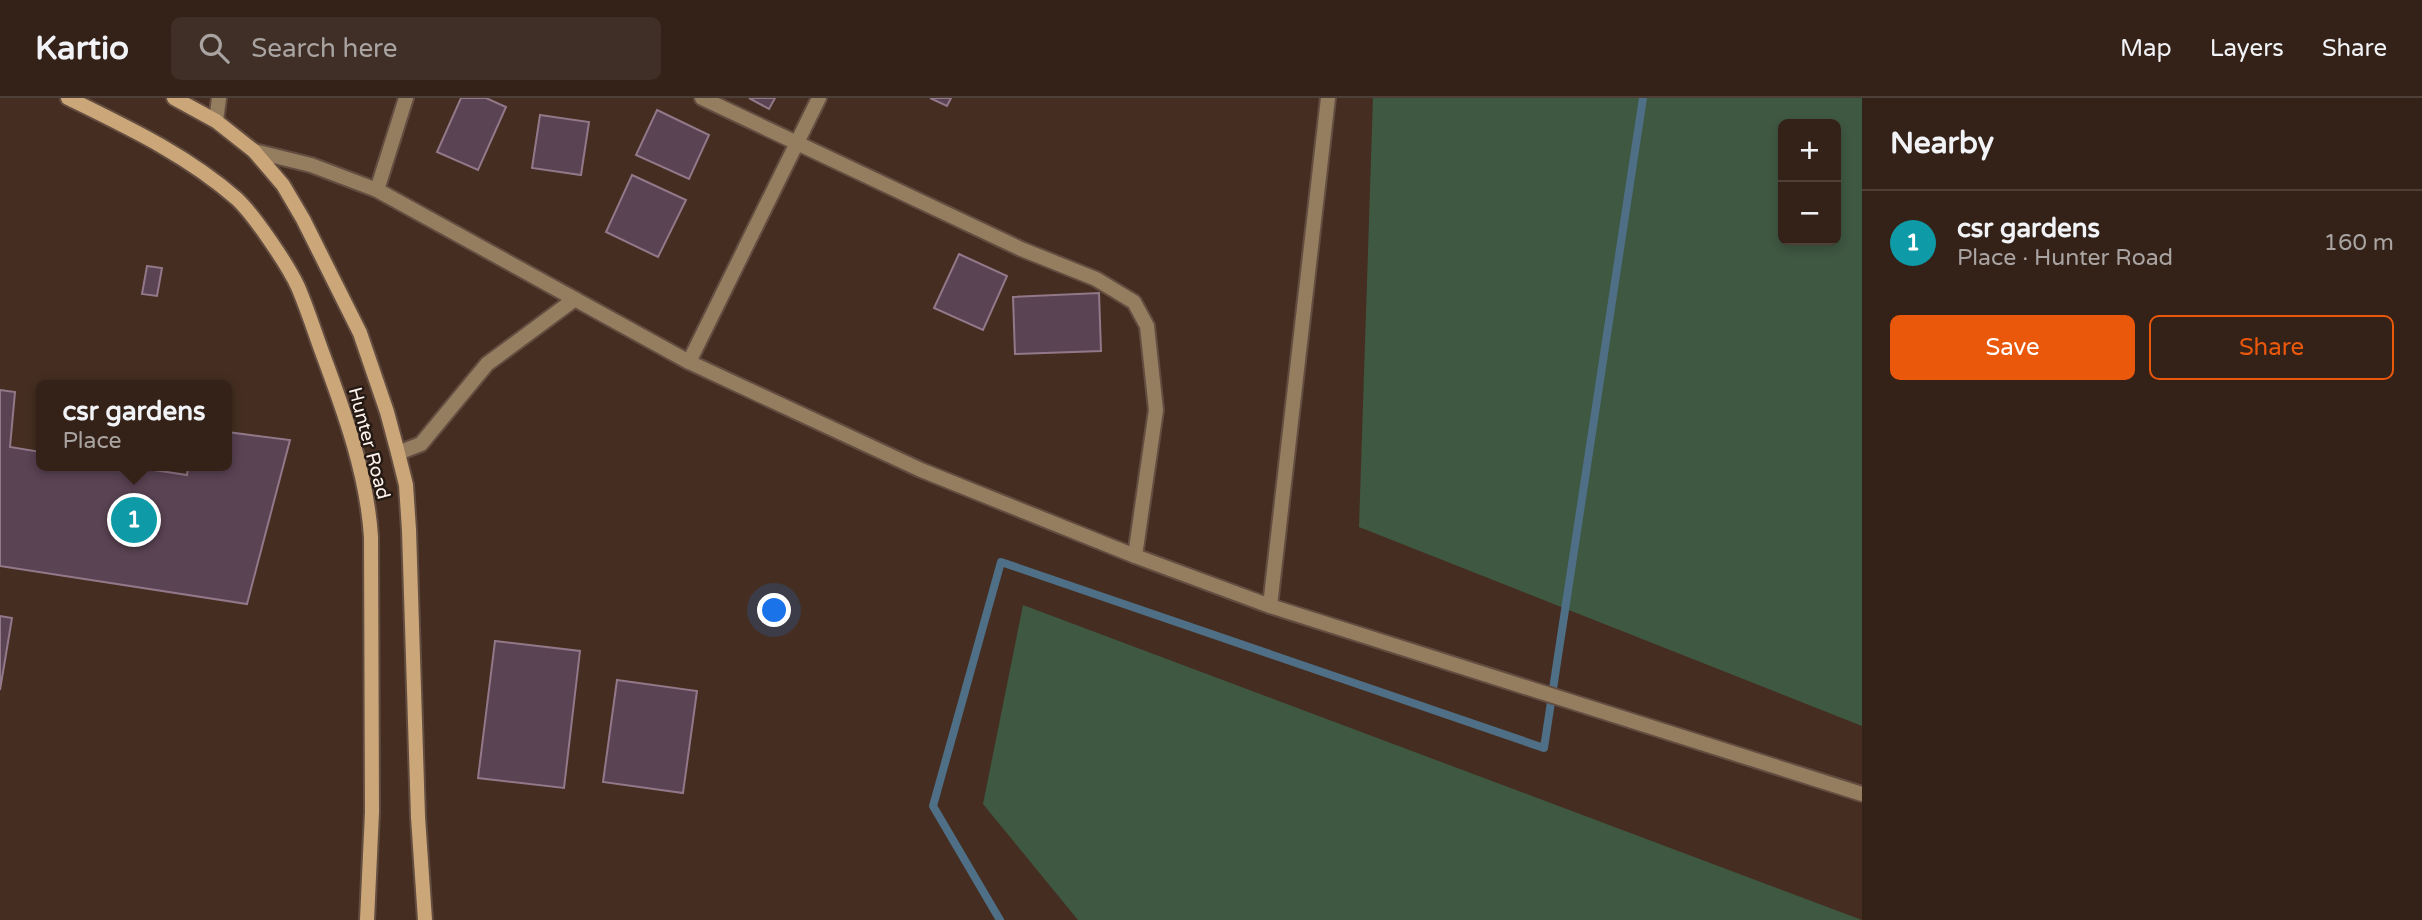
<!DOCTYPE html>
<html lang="en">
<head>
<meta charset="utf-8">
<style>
  :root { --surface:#342219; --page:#3f2f26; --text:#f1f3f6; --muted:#a9a4a2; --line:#4e3f38; --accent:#ea580c }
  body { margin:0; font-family:"Varela Round",sans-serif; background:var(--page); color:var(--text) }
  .controls { position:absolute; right:21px; top:21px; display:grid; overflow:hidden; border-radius:10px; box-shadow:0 4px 10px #0003 }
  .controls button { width:63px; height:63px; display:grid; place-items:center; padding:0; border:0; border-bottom:2px solid var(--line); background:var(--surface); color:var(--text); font:35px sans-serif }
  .you { position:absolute; left:775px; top:513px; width:24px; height:24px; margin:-18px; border:5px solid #fff; border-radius:50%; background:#1a73e8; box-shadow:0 0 0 10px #1a73e833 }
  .badge { display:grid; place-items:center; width:46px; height:46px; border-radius:50%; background:var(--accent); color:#fff; font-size:23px; font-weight:700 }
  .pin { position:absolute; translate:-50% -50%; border:4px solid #fff; box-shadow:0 2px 7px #0006 }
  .popup { position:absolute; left:36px; top:282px; width:196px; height:91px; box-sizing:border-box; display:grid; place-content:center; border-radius:10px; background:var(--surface); filter:drop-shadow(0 2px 5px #0005); font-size:23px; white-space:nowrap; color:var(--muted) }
  .popup b { font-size:26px; color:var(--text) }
  .popup::after { content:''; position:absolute; left:50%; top:100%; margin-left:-14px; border:14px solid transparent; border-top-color:var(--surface) }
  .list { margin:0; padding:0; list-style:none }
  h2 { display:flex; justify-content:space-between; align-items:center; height:91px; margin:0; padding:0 28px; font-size:30px }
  h2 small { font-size:23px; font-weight:400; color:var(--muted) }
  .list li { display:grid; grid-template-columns:46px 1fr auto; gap:21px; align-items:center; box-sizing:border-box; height:105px; padding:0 28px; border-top:2px solid var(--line) }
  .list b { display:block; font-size:26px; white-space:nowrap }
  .list p { margin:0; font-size:23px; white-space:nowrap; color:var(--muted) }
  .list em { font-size:23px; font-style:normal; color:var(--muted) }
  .actions { display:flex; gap:14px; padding:21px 28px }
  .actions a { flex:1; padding:16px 0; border:2px solid var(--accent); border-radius:10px; text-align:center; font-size:24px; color:var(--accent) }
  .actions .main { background:var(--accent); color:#fff }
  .icon { flex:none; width:38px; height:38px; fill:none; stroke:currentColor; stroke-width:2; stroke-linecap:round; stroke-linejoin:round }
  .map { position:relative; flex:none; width:1862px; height:822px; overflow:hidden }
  header { display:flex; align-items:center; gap:42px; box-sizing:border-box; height:98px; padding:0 35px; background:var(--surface); border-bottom:2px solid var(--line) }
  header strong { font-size:33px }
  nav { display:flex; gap:38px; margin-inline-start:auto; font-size:24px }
  .search { width:490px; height:63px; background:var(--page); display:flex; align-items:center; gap:18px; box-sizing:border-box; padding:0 24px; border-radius:10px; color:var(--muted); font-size:26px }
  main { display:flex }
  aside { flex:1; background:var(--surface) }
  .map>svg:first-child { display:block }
</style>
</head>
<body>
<header>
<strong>Kartio</strong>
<div class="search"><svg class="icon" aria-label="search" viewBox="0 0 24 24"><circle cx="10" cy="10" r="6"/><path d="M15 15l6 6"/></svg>Search here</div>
<nav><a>Map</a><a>Layers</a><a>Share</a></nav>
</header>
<main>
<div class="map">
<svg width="1862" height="822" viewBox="0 0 1862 822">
  <rect width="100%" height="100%" fill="#452e21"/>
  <!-- green -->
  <g fill="#3f5842" fill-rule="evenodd">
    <path d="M1373 0H1862V628L1359 429ZM1783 26H1836V142H1783Z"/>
    <path d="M1023 507 1862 822H1078L983 706Z"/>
  </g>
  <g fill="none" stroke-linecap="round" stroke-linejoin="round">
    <!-- stream -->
    <path stroke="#4f6f86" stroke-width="8" d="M1000 822 933 708 1001 464 1544 650 1643 0"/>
  </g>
  <!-- building -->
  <g fill="#5a4353" stroke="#927889" stroke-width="2">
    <path d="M461 0H486L506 9 478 72 437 54Z"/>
    <path d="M749 0H775L769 11Z"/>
    <path d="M930 0H951L947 8Z"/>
    <path d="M657 12 709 37 689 81 636 57Z"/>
    <path d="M540 17 589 24 581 77 532 70Z"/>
    <path d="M632 77 686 102 658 159 606 134Z"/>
    <path d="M959 156 1007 178 983 232 934 210Z"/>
    <path d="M147 168 162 170 157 198 142 196Z"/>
    <path d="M1099 195 1101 253 1015 256 1013 199Z"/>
    <path d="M0 292 15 294 10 349 41 354V368H128L187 377 188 368H227V334L290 342 247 506 0 468Z"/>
    <path d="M0 518 12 520 0 592Z"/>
    <path d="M495 543 580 553 564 690 478 680Z"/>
    <path d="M617 582 697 593 683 695 603 684Z"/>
  </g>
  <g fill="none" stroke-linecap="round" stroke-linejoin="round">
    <!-- street casing -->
    <g stroke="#634d41" stroke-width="18">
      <g id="street">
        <path d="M702 0 1021 151 1096 181 1134 204 1147 228 1156 312 1135 458"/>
        <path d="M216 23 219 0"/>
        <path d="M254 53 311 67 377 92 689 264 921 372 1135 458 1270 508 1862 696"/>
        <path d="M377 92 406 0"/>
        <path d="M689 264 819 0"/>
        <path d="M398 355 421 346 487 266 575 201"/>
        <path d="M1270 508 1328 0"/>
      </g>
    </g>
    <!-- secondary casing -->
    <g stroke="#634d41" stroke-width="18">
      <g id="secondary">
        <path d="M68 0C127 29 187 57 237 101 254 117 288 167 298 189 307 210 314 232 322 254 344 313 367 376 371 439L372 714 367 822"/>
        <path d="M174 0 216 23 254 53 283 87 303 121 360 235 387 314 398 355 406 387 409 432 418 719 425 822"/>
      </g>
    </g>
    <!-- street -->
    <use href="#street" stroke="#957d60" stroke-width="14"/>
    <!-- secondary -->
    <use href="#secondary" stroke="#cba678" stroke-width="14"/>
  </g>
  <g text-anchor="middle" stroke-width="5" stroke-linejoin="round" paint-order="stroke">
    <!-- street labels -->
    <g font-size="19" fill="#fff2ec" stroke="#241913">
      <text transform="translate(370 345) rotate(75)" y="7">Hunter Road</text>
    </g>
  </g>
</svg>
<div class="controls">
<button>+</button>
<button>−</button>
</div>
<div class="you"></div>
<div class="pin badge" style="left:134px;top:422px;background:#0f9aa8">1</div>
<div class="popup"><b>csr gardens</b>Place</div>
</div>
<aside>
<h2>Nearby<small></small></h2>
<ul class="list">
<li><span class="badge" style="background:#0f9aa8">1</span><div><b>csr gardens</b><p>Place · Hunter Road</p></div><em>160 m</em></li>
</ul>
<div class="actions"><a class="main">Save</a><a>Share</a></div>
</aside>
</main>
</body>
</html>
